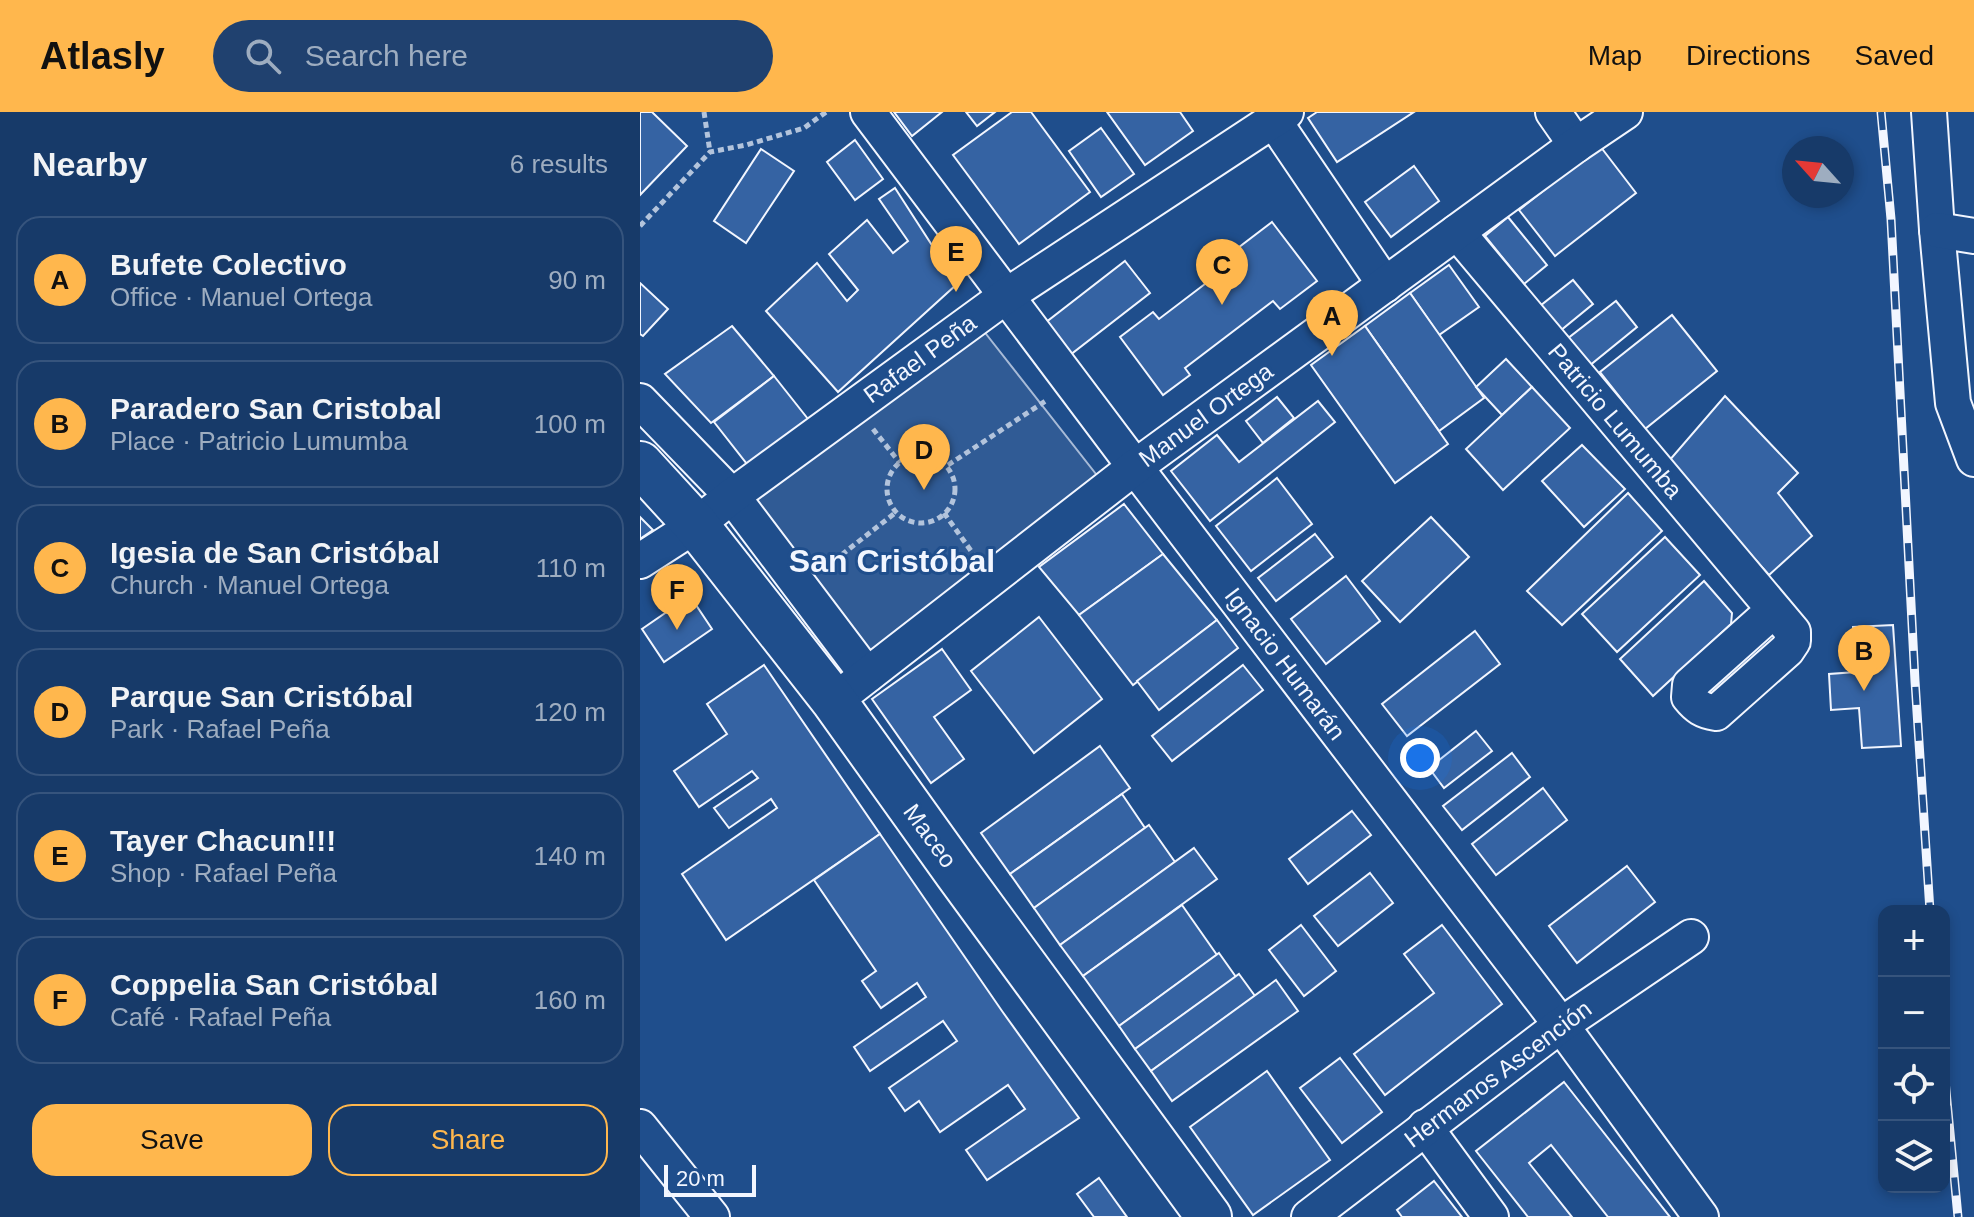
<!DOCTYPE html>
<html lang="en">
<head>
<meta charset="utf-8">
<style>
  :root { --surface:#173a69; --page:#20416f; --text:#f1f3f6; --muted:#9eadc0; --line:#36547d; --accent:#ffb74d }
  body { margin:0; font-family:Arial,sans-serif; background:var(--page); color:var(--text) }
  .controls { position:absolute; right:24px; bottom:24px; display:grid; overflow:hidden; border-radius:16px; box-shadow:0 4px 12px #0003 }
  .controls button { width:72px; height:72px; display:grid; place-items:center; padding:0; border:0; border-bottom:2px solid var(--line); background:var(--surface); color:var(--text); font:40px sans-serif }
  .compass { position:absolute; left:1142px; top:24px; width:72px; height:72px; border-radius:50%; background:var(--surface); box-shadow:0 4px 12px #0003; rotate:297deg }
  .scale { position:absolute; left:24px; bottom:20px; width:92px; box-sizing:border-box; padding-left:8px; border:4px solid #f2f6ff; border-top:0; font-size:22px; line-height:28px; white-space:nowrap; color:#f2f6ff; -webkit-text-stroke:6px #1f4e8c; paint-order:stroke }
  .you { position:absolute; left:780px; top:646px; width:28px; height:28px; margin:-20px; border:6px solid #fff; border-radius:50%; background:#1a73e8; box-shadow:0 0 0 12px #1a73e833 }
  .badge { display:grid; place-items:center; width:52px; height:52px; border-radius:50%; background:var(--accent); color:#111; font-size:26px; font-weight:700 }
  .pin { position:absolute; translate:-50% -66px; filter:drop-shadow(0 2px 4px #0008) }
  .pin::after { content:''; position:absolute; top:42px; width:28px; height:24px; background:inherit; clip-path:polygon(0 0,100% 0,50% 100%) }
  .list { margin:0; padding:0; list-style:none }
  h2 { display:flex; justify-content:space-between; align-items:center; height:104px; margin:0; padding:0 32px; font-size:34px }
  h2 small { font-size:26px; font-weight:400; color:var(--muted) }
  .list li { display:grid; grid-template-columns:52px 1fr auto; gap:24px; align-items:center; box-sizing:border-box; height:128px; margin:0 16px 16px; padding:0 16px; border:2px solid var(--line); border-radius:24px }
  .list b { display:block; font-size:30px; white-space:nowrap }
  .list p { margin:0; font-size:26px; white-space:nowrap; color:var(--muted) }
  .list em { font-size:26px; font-style:normal; color:var(--muted) }
  .actions { display:flex; gap:16px; padding:24px 32px }
  .actions a { flex:1; padding:18px 0; border:2px solid var(--accent); border-radius:24px; text-align:center; font-size:28px; color:var(--accent) }
  .actions .main { background:var(--accent); color:#111 }
  .icon { flex:none; width:44px; height:44px; fill:none; stroke:currentColor; stroke-width:2; stroke-linecap:round; stroke-linejoin:round }
  .map { position:relative; flex:none; width:1334px; height:1105px; overflow:hidden }
  header { display:flex; align-items:center; gap:48px; box-sizing:border-box; height:112px; padding:0 40px; background:var(--accent); color:#111 }
  header strong { font-size:38px }
  nav { display:flex; gap:44px; margin-inline-start:auto; font-size:28px }
  .search { width:560px; height:72px; background:var(--page); display:flex; align-items:center; gap:20px; box-sizing:border-box; padding:0 28px; border-radius:44px; color:var(--muted); font-size:30px }
  main { display:flex }
  aside { flex:1; background:var(--surface) }
  .map>svg:first-child { display:block }
</style>
</head>
<body>
<header>
<strong>Atlasly</strong>
<div class="search"><svg class="icon" aria-label="search" viewBox="0 0 24 24"><circle cx="10" cy="10" r="6"/><path d="M15 15l6 6"/></svg>Search here</div>
<nav><a>Map</a><a>Directions</a><a>Saved</a></nav>
</header>
<main>
<aside>
<h2>Nearby<small>6 results</small></h2>
<ul class="list">
<li><span class="badge">A</span><div><b>Bufete Colectivo</b><p>Office · Manuel Ortega</p></div><em>90 m</em></li>
<li><span class="badge">B</span><div><b>Paradero San Cristobal</b><p>Place · Patricio Lumumba</p></div><em>100 m</em></li>
<li><span class="badge">C</span><div><b>Igesia de San Cristóbal</b><p>Church · Manuel Ortega</p></div><em>110 m</em></li>
<li><span class="badge">D</span><div><b>Parque San Cristóbal</b><p>Park · Rafael Peña</p></div><em>120 m</em></li>
<li><span class="badge">E</span><div><b>Tayer Chacun!!!</b><p>Shop · Rafael Peña</p></div><em>140 m</em></li>
<li><span class="badge">F</span><div><b>Coppelia San Cristóbal</b><p>Café · Rafael Peña</p></div><em>160 m</em></li>
</ul>
<div class="actions"><a class="main">Save</a><a>Share</a></div>
</aside>
<div class="map">
<svg width="1334" height="1105" viewBox="0 0 1334 1105">
  <rect width="100%" height="100%" fill="#1f4e8c"/>
  <!-- green -->
  <path fill="#305b95" stroke="#a8bbd7" stroke-width="2" d="M339 213 463 371 234 544 106 384Z"/>
  <!-- building -->
  <g fill="#3563a3" stroke="#f2f6ff" stroke-width="2">
    <path d="M0 0H12L47 34 0 83Z"/>
    <path d="M254 0H302L272 24Z"/>
    <path d="M326 0H355L337 14Z"/>
    <path d="M372 0H391L450 80 379 132 313 43Z"/>
    <path d="M467 0H540L553 19 505 53Z"/>
    <path d="M677 0H774L697 50 668 6Z"/>
    <path d="M461 16 494 62 461 85 429 39Z"/>
    <path d="M215 28 243 67 215 88 187 50Z"/>
    <path d="M960 34 996 81 915 144 879 98Z"/>
    <path d="M121 37 154 59 106 131 74 109Z"/>
    <path d="M774 54 799 89 751 125 725 90Z"/>
    <path d="M255 76 317 172 198 280 126 199 177 151 207 189 218 178 189 142 227 108 253 141 268 129 239 87Z"/>
    <path d="M868 105 907 153 884 172 845 124Z"/>
    <path d="M632 110 677 169 640 197 633 189 545 256 550 263 523 283 480 225 513 200 519 207 599 146 594 139Z"/>
    <path d="M485 149 510 181 430 243 405 211Z"/>
    <path d="M809 153 839 195 799 223 770 181Z"/>
    <path d="M933 168 953 192 920 219 900 194Z"/>
    <path d="M0 171 28 197 3 224 0 222Z"/>
    <path d="M770 181 844 286 799 319 725 214Z"/>
    <path d="M976 189 997 215 949 254 927 227Z"/>
    <path d="M1032 203 1077 259 1005 317 960 260Z"/>
    <path d="M92 214 134 264 71 311 25 262Z"/>
    <path d="M725 214 808 332 755 371 671 253Z"/>
    <path d="M866 247 892 275 862 303 836 275Z"/>
    <path d="M134 264 168 307 107 352 74 310Z"/>
    <path d="M892 275 930 316 863 378 826 337Z"/>
    <path d="M1085 284 1158 361 1138 381 1172 424 1129 463 1028 350Z"/>
    <path d="M637 285 654 306 623 331 606 309Z"/>
    <path d="M678 289 695 310 570 409 531 359 577 323 599 350Z"/>
    <path d="M942 333 985 377 944 415 902 369Z"/>
    <path d="M637 366 672 412 611 459 576 414Z"/>
    <path d="M988 381 1022 419 922 513 887 479Z"/>
    <path d="M484 392 523 442 439 503 399 455Z"/>
    <path d="M0 405 13 418 0 427Z"/>
    <path d="M791 405 829 445 760 510 722 469Z"/>
    <path d="M675 422 693 445 636 489 618 466Z"/>
    <path d="M1025 425 1060 463 977 540 942 502Z"/>
    <path d="M523 442 577 508 493 573 439 503Z"/>
    <path d="M706 464 740 509 686 552 651 507Z"/>
    <path d="M1064 469 1092 501 1091 512 1013 584 980 547Z"/>
    <path d="M50 484 72 517 24 550 2 517Z"/>
    <path d="M399 505 462 587 394 641 331 559Z"/>
    <path d="M577 508 598 536 519 598 497 569Z"/>
    <path d="M1253 513 1261 634 1222 636 1219 596 1191 598 1189 562 1216 560 1213 515Z"/>
    <path d="M835 519 860 552 767 624 742 592Z"/>
    <path d="M302 537 331 578 294 605 324 647 291 671 232 587Z"/>
    <path d="M124 553 240 722 86 828 42 762 137 696 131 687 89 716 74 696 118 666 112 659 59 695 34 659 87 622 67 592Z"/>
    <path d="M603 553 623 578 532 649 512 624Z"/>
    <path d="M836 619 852 639 804 676 789 656Z"/>
    <path d="M460 634 490 676 370 762 341 721Z"/>
    <path d="M872 641 890 665 822 718 803 694Z"/>
    <path d="M903 676 927 708 856 763 832 732Z"/>
    <path d="M482 682 505 716 394 796 370 762Z"/>
    <path d="M712 699 731 723 668 772 649 747Z"/>
    <path d="M509 713 535 750 420 833 394 796Z"/>
    <path d="M240 722 362 899 439 1006 347 1068 326 1038 385 997 368 973 300 1020 279 989 265 999 249 976 317 929 303 909 230 959 214 935 286 885 277 871 241 896 222 869 236 859 174 768Z"/>
    <path d="M554 736 577 767 443 864 420 833Z"/>
    <path d="M987 754 1015 790 937 851 909 814Z"/>
    <path d="M730 761 753 791 698 834 674 804Z"/>
    <path d="M542 793 577 843 479 914 443 864Z"/>
    <path d="M661 813 696 859 664 884 629 838Z"/>
    <path d="M802 813 862 892 745 983 714 942 794 881 764 842Z"/>
    <path d="M579 841 596 865 495 937 479 914Z"/>
    <path d="M599 862 615 884 511 959 495 937Z"/>
    <path d="M636 868 658 899 532 989 511 959Z"/>
    <path d="M700 946 742 1000 702 1031 660 976Z"/>
    <path d="M627 959 690 1048 613 1103 550 1015Z"/>
    <path d="M924 970 1030 1105H968L911 1033 889 1051 932 1105H888L836 1039Z"/>
    <path d="M459 1066 487 1105H454L437 1082Z"/>
    <path d="M794 1069 822 1105H762L757 1098Z"/>
  </g>
  <g fill="none" stroke-linecap="round" stroke-linejoin="round">
    <!-- minor casing -->
    <g stroke="#f2f6ff" stroke-width="38">
      <g id="minor">
        <path d="M228 0 495 355 921 913 1061 1105"/>
        <path d="M913 0 936 33"/>
        <path d="M1289 0 1297 118 1313 291 1334 347"/>
        <path d="M634 9 745 173"/>
        <path d="M1297 118 1334 124"/>
        <path d="M817 120 1153 520V529L1147 538 1076 601C1063 599 1057 595 1049 585L1050 573 1134 498"/>
        <path d="M0 289 92 384 227 563"/>
        <path d="M0 449 56 413 92 384 366 184 646 0"/>
        <path d="M194 589 495 355 936 33 985 0"/>
        <path d="M0 1015 72 1105"/>
        <path d="M785 1015 851 1105"/>
        <path d="M669 1105 921 913 1051 825"/>
      </g>
    </g>
    <!-- major casing -->
    <g stroke="#f2f6ff" stroke-width="48">
      <path id="major" d="M0 352 56 413 194 589 317 761 569 1105"/>
    </g>
    <!-- path -->
    <g stroke="#b3c4dc" stroke-width="5" stroke-dasharray="6 4" stroke-linecap="butt">
      <path d="M64 0 70 40"/>
      <path d="M0 114 70 40 106 33 164 16 186 0"/>
      <path d="M233 317 260 351"/>
      <circle cx="281" cy="377" r="34"/>
      <path d="M308 353 407 288"/>
      <path d="M304 401 334 443"/>
      <path d="M186 455 255 401"/>
    </g>
    <!-- minor -->
    <use href="#minor" stroke="#1f4e8c" stroke-width="34"/>
    <!-- major -->
    <use href="#major" stroke="#1f4e8c" stroke-width="44"/>
    <!-- rail casing -->
    <g stroke="#f2f6ff" stroke-width="9">
      <g id="rail">
        <path d="M1241 0 1251 107 1275 569 1290 799"/>
        <path d="M1304 958 1318 1105"/>
      </g>
    </g>
    <!-- rail -->
    <use href="#rail" stroke="#1f4e8c" stroke-width="6" stroke-dasharray="18" stroke-linecap="butt"/>
  </g>
  <g text-anchor="middle" stroke-width="6" stroke-linejoin="round" paint-order="stroke">
    <!-- street labels -->
    <g font-size="24" fill="#f2f6ff" stroke="#1f4e8c">
      <text transform="translate(280 247) rotate(-36)" y="8">Rafael Peña</text>
      <text transform="translate(566 303) rotate(-36)" y="8">Manuel Ortega</text>
      <text transform="translate(975 309) rotate(50)" y="8">Patricio Lumumba</text>
      <text transform="translate(645 552) rotate(53)" y="8">Ignacio Humarán</text>
      <text transform="translate(290 724) rotate(54)" y="8">Maceo</text>
      <text transform="translate(858 962) rotate(-37)" y="8">Hermanos Ascención</text>
    </g>
    <!-- district labels -->
    <g font-size="32" font-weight="bold" fill="#f2f6ff" stroke="#1f4e8c">
      <text x="252" y="460">San Cristóbal</text>
    </g>
  </g>
</svg>
<div class="controls">
<button>+</button>
<button>−</button>
<button><svg class="icon" aria-label="locate" viewBox="0 0 24 24"><circle cx="12" cy="12" r="6"/><path d="M12 2v4M12 18v4M2 12h4M18 12h4"/></svg></button>
<button><svg class="icon" aria-label="layers" viewBox="0 0 24 24"><path d="M12 4l9 5-9 5-9-5zM3 14l9 5 9-5"/></svg></button>
</div>
<svg class="compass" viewBox="-18 -18 36 36"><path d="M0-13l5 13h-10z" fill="#e53935"/><path d="M0 13l5-13h-10z" fill="#9eadc0"/></svg>
<div class="scale">20 m</div>
<div class="you"></div>
<div class="pin badge" style="left:692px;top:244px">A</div>
<div class="pin badge" style="left:1224px;top:579px">B</div>
<div class="pin badge" style="left:582px;top:193px">C</div>
<div class="pin badge" style="left:284px;top:378px">D</div>
<div class="pin badge" style="left:316px;top:180px">E</div>
<div class="pin badge" style="left:37px;top:518px">F</div>
</div>
</main>
</body>
</html>
